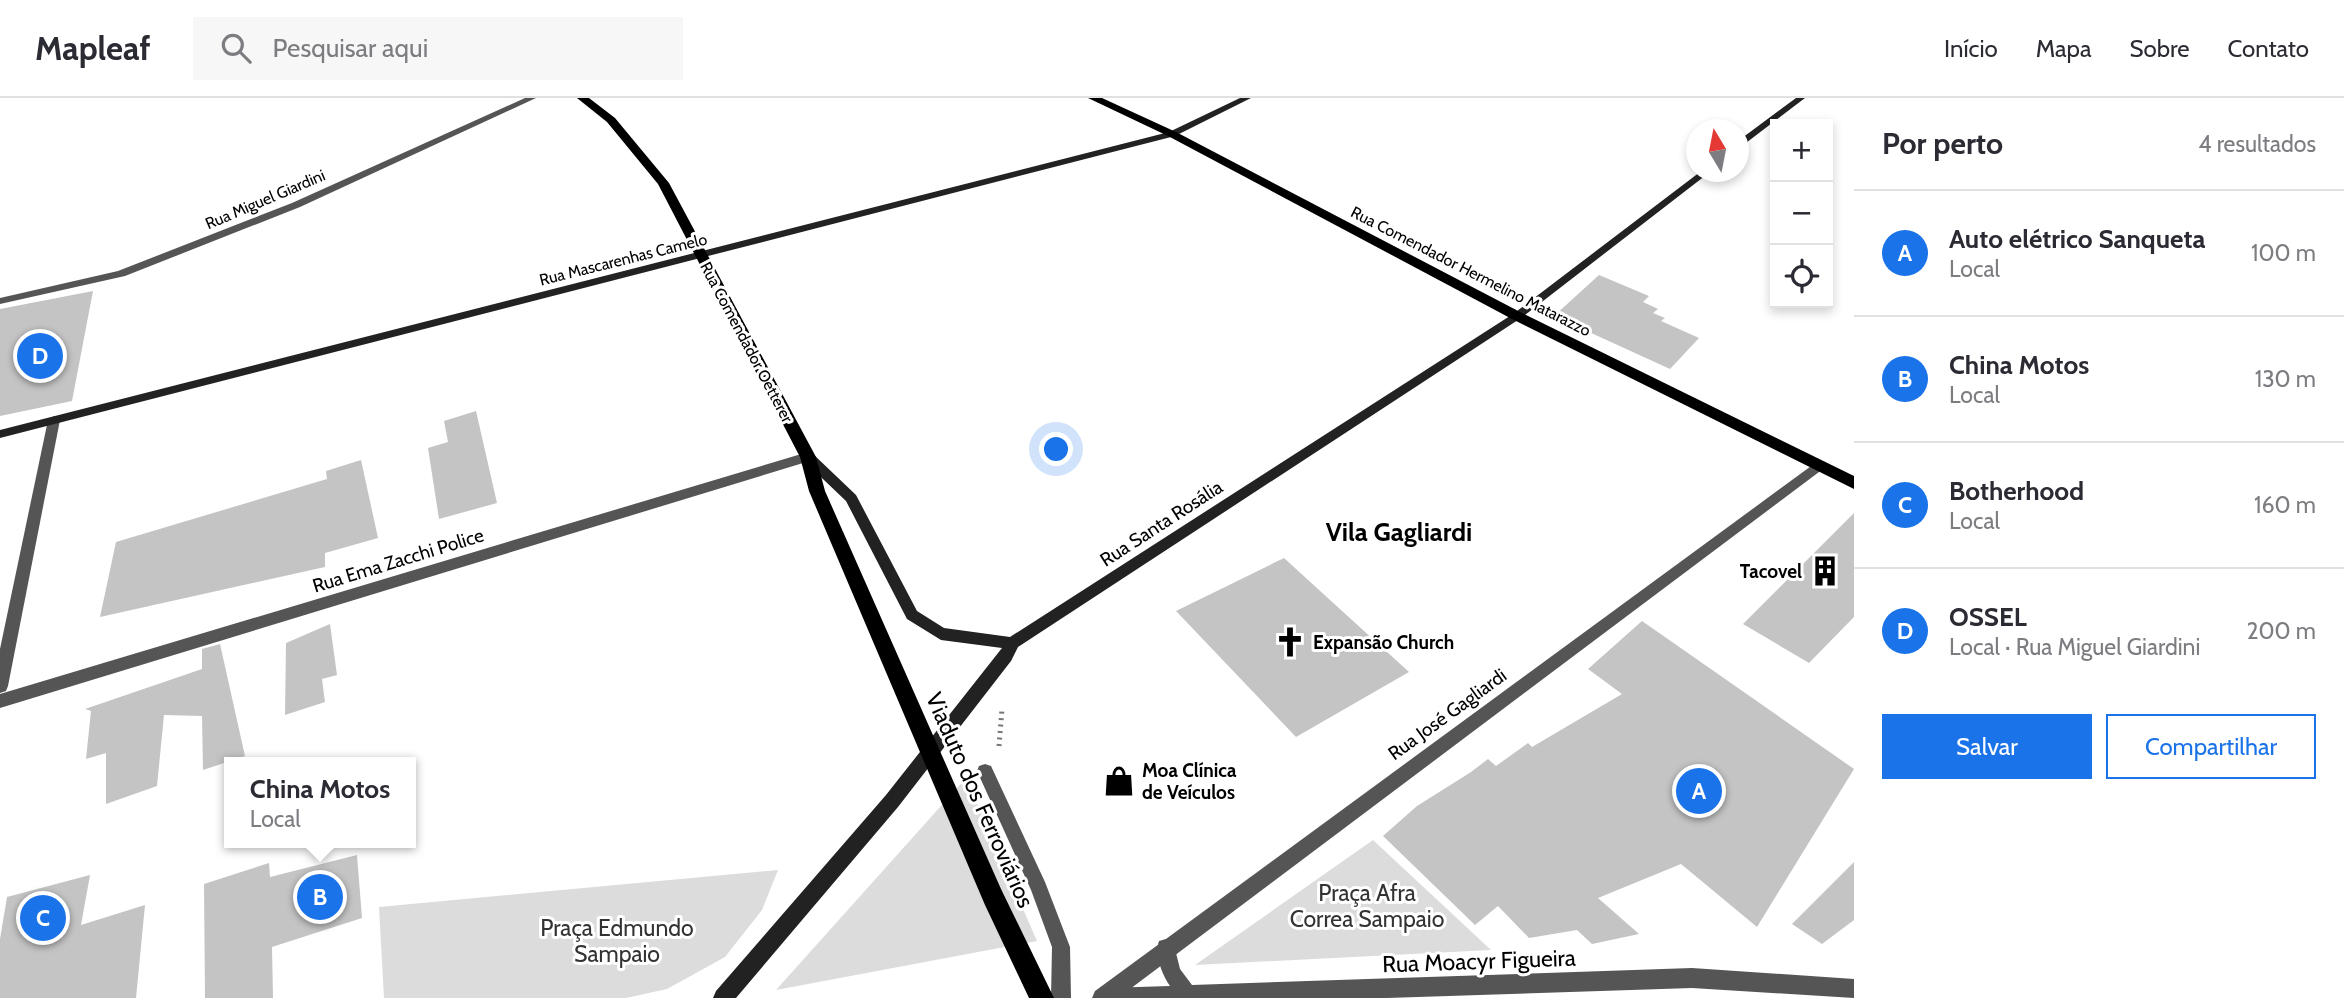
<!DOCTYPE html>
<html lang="pt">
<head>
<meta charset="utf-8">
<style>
  :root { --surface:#fff; --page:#f7f7f7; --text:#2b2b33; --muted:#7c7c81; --line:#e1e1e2; --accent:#1a73e8 }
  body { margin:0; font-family:Cabin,sans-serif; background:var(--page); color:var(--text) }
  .controls { position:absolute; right:21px; top:21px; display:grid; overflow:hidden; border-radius:0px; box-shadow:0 4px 10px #0003 }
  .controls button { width:63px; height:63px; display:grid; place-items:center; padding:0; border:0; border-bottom:2px solid var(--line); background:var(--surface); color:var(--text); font:35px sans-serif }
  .compass { position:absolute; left:1686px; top:21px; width:63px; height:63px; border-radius:50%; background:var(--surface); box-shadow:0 4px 10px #0003; rotate:350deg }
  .you { position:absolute; left:1057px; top:352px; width:24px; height:24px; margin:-18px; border:5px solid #fff; border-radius:50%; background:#1a73e8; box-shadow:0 0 0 10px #1a73e833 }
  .badge { display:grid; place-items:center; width:46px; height:46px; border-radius:50%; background:var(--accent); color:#fff; font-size:23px; font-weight:700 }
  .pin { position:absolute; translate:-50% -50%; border:4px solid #fff; box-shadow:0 2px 7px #0006 }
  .popup { position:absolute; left:224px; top:659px; width:192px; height:91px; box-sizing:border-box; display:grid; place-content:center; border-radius:0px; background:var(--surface); filter:drop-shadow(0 2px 5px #0005); font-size:23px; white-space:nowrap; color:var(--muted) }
  .popup b { font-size:26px; color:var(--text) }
  .popup::after { content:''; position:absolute; left:50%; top:100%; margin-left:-14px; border:14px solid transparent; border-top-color:var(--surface) }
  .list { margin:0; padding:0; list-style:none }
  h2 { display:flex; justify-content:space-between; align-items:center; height:91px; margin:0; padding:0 28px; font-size:30px }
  h2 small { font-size:23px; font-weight:400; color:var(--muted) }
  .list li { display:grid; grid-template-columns:46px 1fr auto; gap:21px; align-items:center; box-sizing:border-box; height:126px; padding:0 28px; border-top:2px solid var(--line) }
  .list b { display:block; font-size:26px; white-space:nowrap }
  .list p { margin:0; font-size:23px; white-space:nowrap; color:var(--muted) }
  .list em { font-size:23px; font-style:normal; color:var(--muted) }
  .actions { display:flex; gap:14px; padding:21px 28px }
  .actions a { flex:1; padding:16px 0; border:2px solid var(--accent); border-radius:0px; text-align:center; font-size:24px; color:var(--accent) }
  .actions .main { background:var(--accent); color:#fff }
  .icon { flex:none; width:38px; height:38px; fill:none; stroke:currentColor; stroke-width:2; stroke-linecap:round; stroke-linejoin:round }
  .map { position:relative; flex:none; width:1854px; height:900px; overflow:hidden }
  header { display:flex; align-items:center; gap:42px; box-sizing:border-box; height:98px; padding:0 35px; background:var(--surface); border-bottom:2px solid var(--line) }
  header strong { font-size:33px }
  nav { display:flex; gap:38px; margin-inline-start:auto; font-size:24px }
  .search { width:490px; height:63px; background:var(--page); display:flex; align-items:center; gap:18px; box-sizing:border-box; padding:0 24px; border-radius:0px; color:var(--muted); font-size:26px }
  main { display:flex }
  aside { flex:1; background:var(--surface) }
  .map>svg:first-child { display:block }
</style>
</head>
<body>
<header>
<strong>Mapleaf</strong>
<div class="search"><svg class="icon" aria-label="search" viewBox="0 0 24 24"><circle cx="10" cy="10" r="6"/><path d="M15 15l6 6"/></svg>Pesquisar aqui</div>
<nav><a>Início</a><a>Mapa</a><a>Sobre</a><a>Contato</a></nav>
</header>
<main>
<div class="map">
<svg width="1854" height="900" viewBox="0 0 1854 900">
  <rect width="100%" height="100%" fill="#fff"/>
  <!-- green -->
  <g fill="#dcdcdc">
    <path d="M966 680 1037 843 776 892Z"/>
    <path d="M1373 742 1491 852 1195 867Z"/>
    <path d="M778 772 762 812 725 859 667 891 626 900H384L379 809Z"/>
  </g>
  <!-- building -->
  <g fill="#c4c4c4">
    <path d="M1599 177 1649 198 1643 204 1658 211 1653 215 1665 220 1661 223 1699 240 1670 271 1554 218Z"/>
    <path d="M93 193 72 303 0 318V211Z"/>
    <path d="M476 313 497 405 439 421 428 350 448 344 444 323Z"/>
    <path d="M361 362 378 440 325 455V469L100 519 116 444 327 381 326 373Z"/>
    <path d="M1854 415V519L1809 565 1743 526Z"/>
    <path d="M1284 460 1409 574 1296 639 1176 513Z"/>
    <path d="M1642 523 1854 671 1757 829 1681 766 1598 800 1639 836 1592 846 1577 832 1529 840 1498 808 1475 827 1383 738 1417 708 1471 674 1488 661 1496 668 1528 645 1532 649 1622 596 1588 571Z"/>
    <path d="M330 526 337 577 322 581 325 604 285 617 286 545Z"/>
    <path d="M220 546 245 658 203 672 202 618 164 617 157 688 106 706V655L86 661 91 613 85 611 202 571V551Z"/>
    <path d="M357 757 362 820 272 849 273 900H205L204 786 269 765 270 779Z"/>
    <path d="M1854 764V822L1822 846 1792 826Z"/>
    <path d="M90 777 81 827 145 807 136 900H0V841L7 799Z"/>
  </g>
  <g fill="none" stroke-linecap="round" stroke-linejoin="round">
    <!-- path -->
    <path stroke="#777" stroke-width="5" stroke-dasharray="2 4.5" stroke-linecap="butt" d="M999 648 1002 611"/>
    <!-- minor -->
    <g fill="#555" fill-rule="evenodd">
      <path d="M525 0H536L300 109 125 178 0 206V200L118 173 292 105Z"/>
      <path d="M54 318 60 322 8 588 6 593 0 595V551L48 322Z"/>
      <path d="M808 354 814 359 813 362 0 610V596Z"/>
      <path d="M1818 363 1823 365 1825 368 1823 371 1118 900H1092L1095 893Z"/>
      <path d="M985 666 991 668 1045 784 1070 849 1071 900H1051L1052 849 1031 792 977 673 979 668Z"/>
    </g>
    <!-- tertiary -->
    <path fill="#555" fill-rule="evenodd" d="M1166 841 1173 843 1180 871 1192 887 1692 870 1854 881V900L1692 890 1387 900H1095L1098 893 1105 890 1170 888C1162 877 1154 856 1159 843Z"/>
    <!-- secondary -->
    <g fill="#222" fill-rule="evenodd">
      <path d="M1240 0H1251L1175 38 0 340V332L1169 34Z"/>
      <path d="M1796 0H1805L1738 51V43Z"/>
      <path d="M1700 74H1710L1521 220 1018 549 1011 563 898 709 736 900H713L716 893 886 697 1002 550 941 542 907 521 846 403 803 362 802 359 803 356H813L856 397 917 513 944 530 1010 539 1513 216Z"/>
    </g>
    <!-- primary -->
    <g fill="#000" fill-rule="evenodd">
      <path d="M577 0H589L615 20 669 85 816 359 825 393 1001 791 1054 900H1029L985 807 809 393 800 359 658 86 607 24Z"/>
      <path d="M1088 0H1102L1176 34 1522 215 1854 378V391L1512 221 1168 38Z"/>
    </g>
  </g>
  <!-- icons -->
  <defs>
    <g id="building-bare" transform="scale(2.415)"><path d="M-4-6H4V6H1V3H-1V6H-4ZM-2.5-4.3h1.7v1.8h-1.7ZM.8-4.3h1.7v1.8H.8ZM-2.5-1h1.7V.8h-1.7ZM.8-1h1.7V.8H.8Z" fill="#000" stroke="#fff" stroke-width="2.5" paint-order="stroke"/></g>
    <g id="church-bare" transform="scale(2.415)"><path d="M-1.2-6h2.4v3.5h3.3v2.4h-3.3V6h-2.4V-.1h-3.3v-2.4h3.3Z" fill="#000" stroke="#fff" stroke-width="2.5" paint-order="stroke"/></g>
    <g id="shop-bare" transform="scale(2.415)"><path d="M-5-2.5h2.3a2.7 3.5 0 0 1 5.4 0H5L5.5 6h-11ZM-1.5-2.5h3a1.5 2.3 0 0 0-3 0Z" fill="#000" stroke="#fff" stroke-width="2.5" paint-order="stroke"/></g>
  </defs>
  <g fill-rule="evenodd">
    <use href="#building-bare" x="1825" y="473"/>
    <use href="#church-bare" x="1290" y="544"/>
    <use href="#shop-bare" x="1119" y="683"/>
  </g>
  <g text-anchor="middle" stroke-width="6" stroke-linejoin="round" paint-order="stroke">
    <!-- far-street labels -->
    <g font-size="16" fill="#000" stroke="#fff">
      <text transform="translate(265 101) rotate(-23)" y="6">Rua Miguel Giardini</text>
      <text transform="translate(623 161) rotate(-14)" y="6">Rua Mascarenhas Camelo</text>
      <text transform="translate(1471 173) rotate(27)" y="6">Rua Comendador Hermelino Matarazzo</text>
      <text transform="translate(747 244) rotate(62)" y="6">Rua Comendador Oetterer</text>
    </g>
    <!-- street labels -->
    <g font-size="19" fill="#000" stroke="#fff">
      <text transform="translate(1161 425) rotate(-33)" y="7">Rua Santa Rosália</text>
      <text transform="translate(398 462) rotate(-17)" y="7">Rua Ema Zacchi Police</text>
      <text transform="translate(1447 616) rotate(-36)" y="7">Rua José Gagliardi</text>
    </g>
    <!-- poi labels -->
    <g font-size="19" font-weight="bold" fill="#000" stroke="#fff" text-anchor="start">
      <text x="1802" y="480" text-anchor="end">Tacovel</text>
      <text x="1313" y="551">Expansão Church</text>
      <text x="1142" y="679">Moa Clínica<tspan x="1142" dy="22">de Veículos</tspan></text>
    </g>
    <!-- near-street labels -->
    <g font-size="23" fill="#000" stroke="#fff">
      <text transform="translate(980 702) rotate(66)" y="8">Viaduto dos Ferroviários</text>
      <text transform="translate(1479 863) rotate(-2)" y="8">Rua Moacyr Figueira</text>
    </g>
    <!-- near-park labels -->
    <g font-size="23" fill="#333" stroke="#fff">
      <text x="1367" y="803">Praça Afra<tspan x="1367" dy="26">Correa Sampaio</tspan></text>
      <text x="617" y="838">Praça Edmundo<tspan x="617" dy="26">Sampaio</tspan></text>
    </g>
    <!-- district labels -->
    <g font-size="26" font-weight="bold" fill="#000" stroke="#fff">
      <text x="1399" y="443">Vila Gagliardi</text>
    </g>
  </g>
</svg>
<div class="controls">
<button>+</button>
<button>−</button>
<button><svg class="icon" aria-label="locate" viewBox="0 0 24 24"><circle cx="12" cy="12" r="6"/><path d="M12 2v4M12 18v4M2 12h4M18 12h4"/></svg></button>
</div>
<svg class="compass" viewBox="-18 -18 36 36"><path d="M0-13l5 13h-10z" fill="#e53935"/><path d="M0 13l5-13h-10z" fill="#7c7c81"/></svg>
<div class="you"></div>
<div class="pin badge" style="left:1699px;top:693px">A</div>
<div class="pin badge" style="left:320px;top:799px">B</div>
<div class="popup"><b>China Motos</b>Local</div>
<div class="pin badge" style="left:43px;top:820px">C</div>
<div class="pin badge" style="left:40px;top:258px">D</div>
</div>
<aside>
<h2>Por perto<small>4 resultados</small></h2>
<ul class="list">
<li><span class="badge">A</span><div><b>Auto elétrico Sanqueta</b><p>Local</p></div><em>100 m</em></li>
<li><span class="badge">B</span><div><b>China Motos</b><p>Local</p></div><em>130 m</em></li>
<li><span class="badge">C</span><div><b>Botherhood</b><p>Local</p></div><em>160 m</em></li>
<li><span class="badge">D</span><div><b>OSSEL</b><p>Local · Rua Miguel Giardini</p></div><em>200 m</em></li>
</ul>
<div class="actions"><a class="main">Salvar</a><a>Compartilhar</a></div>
</aside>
</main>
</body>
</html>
